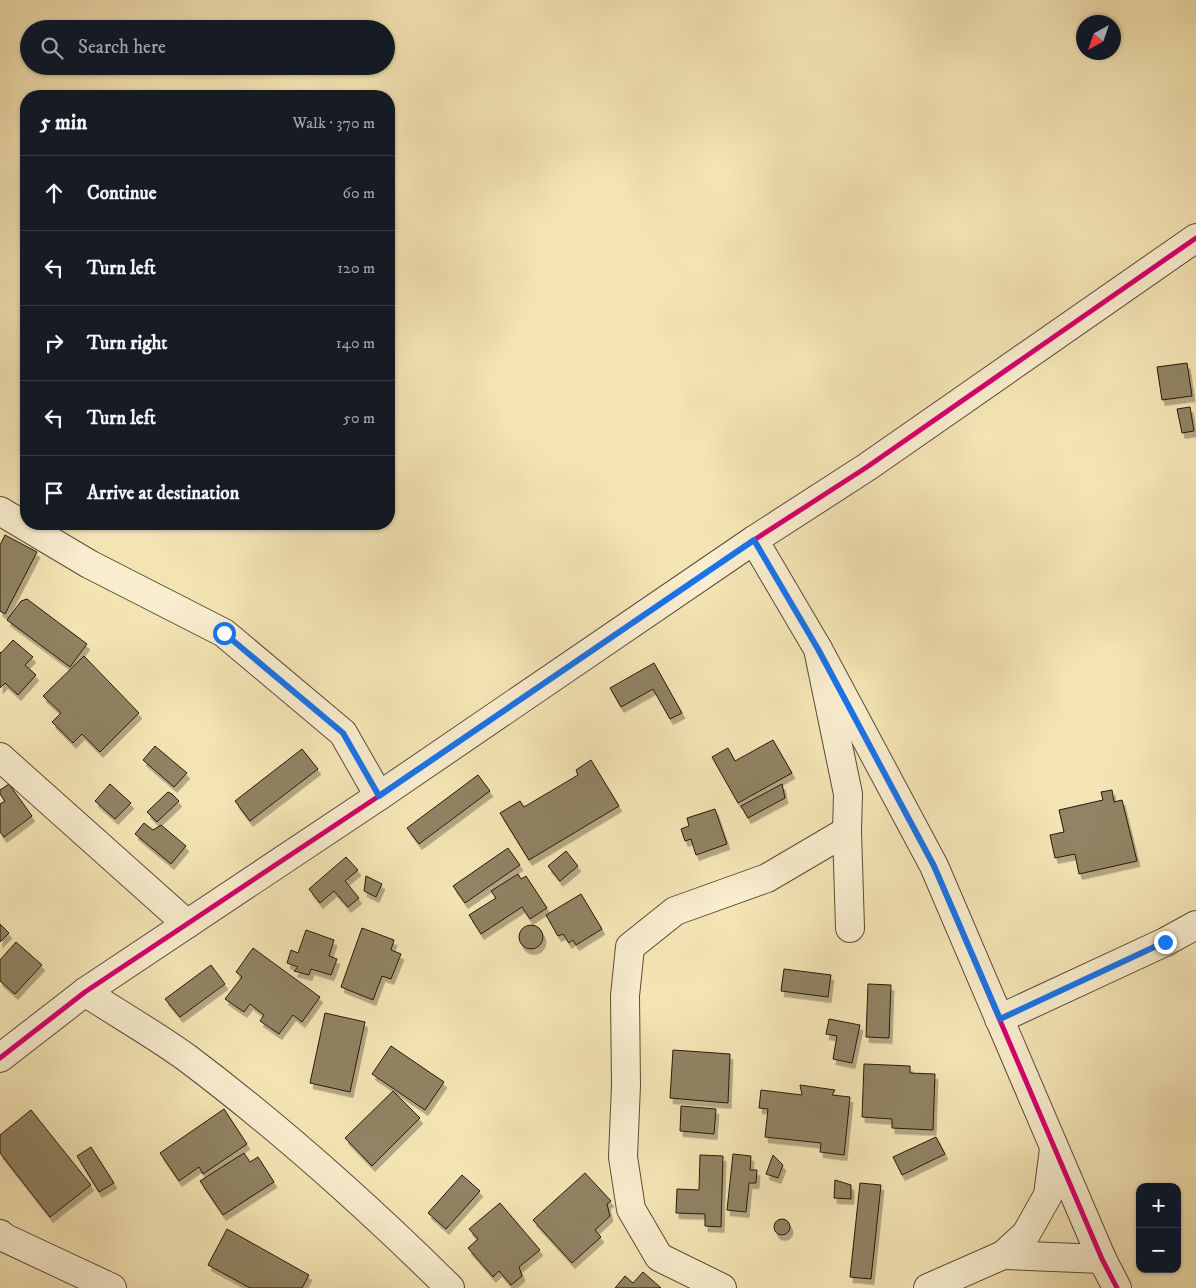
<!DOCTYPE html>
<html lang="en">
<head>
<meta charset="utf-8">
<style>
  :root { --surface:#171b24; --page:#242831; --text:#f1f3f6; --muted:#9ea1a6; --line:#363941 }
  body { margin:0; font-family:"IM FELL DW Pica",serif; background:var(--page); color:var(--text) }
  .controls { position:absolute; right:15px; bottom:15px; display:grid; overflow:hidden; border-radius:10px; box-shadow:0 1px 4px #0004 }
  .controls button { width:45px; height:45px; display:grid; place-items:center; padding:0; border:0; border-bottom:1px solid var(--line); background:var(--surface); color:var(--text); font:25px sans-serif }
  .compass { position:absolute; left:1076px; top:15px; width:45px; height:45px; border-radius:50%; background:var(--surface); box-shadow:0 1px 4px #0004; rotate:220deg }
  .stop { position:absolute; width:15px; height:15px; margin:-11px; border:4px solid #1a73e8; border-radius:50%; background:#fff }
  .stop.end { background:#1a73e8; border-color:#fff; box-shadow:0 1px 5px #0008 }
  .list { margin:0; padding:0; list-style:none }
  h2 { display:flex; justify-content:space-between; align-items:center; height:65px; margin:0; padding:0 20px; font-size:21px }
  h2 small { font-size:16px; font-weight:400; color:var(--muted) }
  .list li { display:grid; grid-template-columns:32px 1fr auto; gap:15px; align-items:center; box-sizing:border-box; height:75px; padding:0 20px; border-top:1px solid var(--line) }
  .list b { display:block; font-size:19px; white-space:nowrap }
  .list em { font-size:16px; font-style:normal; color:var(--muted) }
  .icon { flex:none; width:28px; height:28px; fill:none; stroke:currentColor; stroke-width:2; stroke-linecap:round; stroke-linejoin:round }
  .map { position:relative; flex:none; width:1196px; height:1288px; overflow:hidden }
  .search { position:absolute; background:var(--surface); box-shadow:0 1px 4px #0004; left:20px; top:20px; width:375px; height:55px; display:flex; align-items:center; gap:12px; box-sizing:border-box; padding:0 18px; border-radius:28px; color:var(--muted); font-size:19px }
  .panel { position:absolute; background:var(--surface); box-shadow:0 1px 4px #0004; left:20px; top:90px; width:375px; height:440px; border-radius:20px }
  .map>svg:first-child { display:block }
</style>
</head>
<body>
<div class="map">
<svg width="1196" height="1288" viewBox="0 0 1196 1288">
  <defs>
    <filter id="shadow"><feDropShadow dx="3" dy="5.5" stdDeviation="0" flood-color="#0004"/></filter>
  </defs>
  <rect width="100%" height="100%" fill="#f4e4b4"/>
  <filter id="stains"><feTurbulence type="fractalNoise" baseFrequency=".004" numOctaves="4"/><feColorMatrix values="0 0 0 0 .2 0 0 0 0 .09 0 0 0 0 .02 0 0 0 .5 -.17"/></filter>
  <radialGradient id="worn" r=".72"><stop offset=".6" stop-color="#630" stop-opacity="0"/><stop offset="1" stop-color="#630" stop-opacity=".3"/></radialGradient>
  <!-- building -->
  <g fill="#918363" stroke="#251a0b" filter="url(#shadow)">
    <path d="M1187 363 1192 396 1162 400 1157 367Z"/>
    <path d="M1190 407 1194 431 1182 433 1177 409Z"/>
    <path d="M5 535 37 552 5 614 0 611V545Z"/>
    <path d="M27 599 87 644 70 667 7 620 21 601Z"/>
    <path d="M13 640 33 657 25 665 36 675 18 695 5 683 0 688V652L1 653Z"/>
    <path d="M84 656 139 713 100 752 82 734 73 743 52 722 61 713 43 696Z"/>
    <path d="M654 663 682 713 670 719 653 689 621 707 610 688Z"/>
    <path d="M773 740 792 773 738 803 712 757 728 748 735 761Z"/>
    <path d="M155 746 187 773 174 787 143 760Z"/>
    <path d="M302 749 318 769 250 821 235 801Z"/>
    <path d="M591 760 619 806 529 860 500 813 520 801 524 807 578 775 576 770Z"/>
    <path d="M478 775 490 791 419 844 407 828Z"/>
    <path d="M9 784 32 816 4 837 0 832V804L5 801 0 794V790Z"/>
    <path d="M110 784 131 803 115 819 95 801Z"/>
    <path d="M782 784 785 798 748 818 741 806Z"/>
    <path d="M1112 790 1114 802 1122 800 1137 861 1079 874 1075 854 1055 858 1050 835 1064 832 1059 810 1103 800 1101 792Z"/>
    <path d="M168 792 172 794 179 801 157 822 147 812Z"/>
    <path d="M715 809 727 844 696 855 691 839 685 841 681 829 689 826 687 818Z"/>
    <path d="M144 823 153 830 161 825 186 846 171 864 135 834Z"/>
    <path d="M508 848 520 865 465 903 453 886Z"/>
    <path d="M566 851 578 866 560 881 548 866Z"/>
    <path d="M346 857 358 870 345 881 359 898 348 907 334 891 320 903 309 889Z"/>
    <path d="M518 874 521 879 526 876 547 908 530 919 522 907 481 934 469 915 496 898 491 891Z"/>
    <path d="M366 876 382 884 376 897 364 891Z"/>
    <path d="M581 894 602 929 576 945 573 940 569 943 563 934 558 936 546 915Z"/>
    <path d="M0 924 9 933 0 942Z"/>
    <circle cx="531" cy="937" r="12"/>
    <path d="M362 928 394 940 391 950 401 954 391 979 382 976 373 1000 341 987Z"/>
    <path d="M306 930 334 940 329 956 337 959 331 975 311 969 309 975 294 971 298 967 287 963 291 950 298 953Z"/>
    <path d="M16 942 42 965 15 994 0 981V960Z"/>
    <path d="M253 948 320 997 302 1022 293 1015 279 1034 260 1021 264 1015 250 1004 244 1012 225 999 242 977 236 972Z"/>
    <path d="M211 965 225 984 180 1017 165 999Z"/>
    <path d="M784 969 831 975 828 997 781 991Z"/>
    <path d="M868 984 891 985 889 1038 866 1037Z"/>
    <path d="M325 1013 365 1022 350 1092 310 1083Z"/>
    <path d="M829 1019 860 1025 852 1063 833 1059 837 1036 826 1034Z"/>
    <path d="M391 1046 444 1082 425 1110 372 1074Z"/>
    <path d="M673 1050 730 1054 728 1103 670 1098Z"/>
    <path d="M864 1064 910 1066V1073L935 1074 933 1130 892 1128V1119L862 1117Z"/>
    <path d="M800 1085 835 1090 832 1095 850 1097 844 1155 820 1152 821 1143 765 1137 768 1109 759 1108 761 1090 802 1095Z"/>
    <path d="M393 1091 420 1118 372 1166 345 1138Z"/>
    <path d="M681 1106 716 1109 714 1134 680 1131Z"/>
    <path d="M224 1109 247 1144 203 1174 199 1167 179 1181 160 1153Z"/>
    <path d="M31 1110 91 1185 50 1217 0 1153V1135Z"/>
    <path d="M936 1137 945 1154 902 1175 893 1157Z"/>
    <path d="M91 1147 114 1183 99 1192 77 1156Z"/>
    <path d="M244 1153 250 1162 258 1157 274 1182 223 1215 200 1181Z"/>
    <path d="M733 1154 751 1156 750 1170H757L756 1183H749L746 1212 727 1210Z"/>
    <path d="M700 1155 723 1156 721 1227 705 1226V1214L676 1213 677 1189 699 1190Z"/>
    <path d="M773 1155 783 1165 778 1178 766 1174Z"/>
    <path d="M585 1173 611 1201 607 1204 610 1216 595 1230 601 1237 572 1263 533 1220Z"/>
    <path d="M462 1175 480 1191 446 1229 428 1213Z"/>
    <path d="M835 1180 851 1185V1199L834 1198Z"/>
    <path d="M860 1183 881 1185 871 1279 850 1277Z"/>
    <path d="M500 1203 540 1250 519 1267 522 1276 511 1285 499 1271 493 1277 468 1248 478 1239 469 1229Z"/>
    <circle cx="782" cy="1227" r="8"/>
    <path d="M227 1229 309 1275 302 1288H250L208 1265Z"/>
    <path d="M643 1272 661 1288H615L625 1276 633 1283Z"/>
  </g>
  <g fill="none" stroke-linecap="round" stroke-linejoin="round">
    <!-- minor casing -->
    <g stroke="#594c35" stroke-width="30">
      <g id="minor">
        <path d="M0 511 89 564 224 633 343 733 379 796"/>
        <path d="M754 540 818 649 848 794 847 831 850 928"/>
        <path d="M818 649 934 866 1102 1259 1117 1288"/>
        <path d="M0 757 187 924"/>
        <path d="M85 992C118 1014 154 1034 187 1058 280 1128 367 1206 450 1288"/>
        <path d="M999 1019 1165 942 1196 925"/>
        <path d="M0 1234 5 1238 112 1288"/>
        <path d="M1003 1255 1102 1259"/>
        <path d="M722 1288 659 1257 631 1209 623 1157 626 1085 625 996 630 947 675 911 767 878 847 831"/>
        <path d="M928 1288 1003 1255 1026 1234 1048 1195 1054 1149"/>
      </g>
    </g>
    <!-- tertiary casing -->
    <g stroke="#594c35" stroke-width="30">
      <path id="tertiary" d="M0 1058 85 992 379 796 754 540 867 467 1196 238"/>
    </g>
    <!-- minor -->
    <use href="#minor" stroke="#f8edce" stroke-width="28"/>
    <!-- tertiary -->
    <use href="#tertiary" stroke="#f8edce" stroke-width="28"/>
    <!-- cycleway casing -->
    <g stroke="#f8edce" stroke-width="8">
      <g id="cycleway">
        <path d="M818 649 934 866 1102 1259 1117 1288"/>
        <path d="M0 1058 85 992 379 796 754 540 867 467 1196 238"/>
      </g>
    </g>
    <!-- cycleway -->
    <use href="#cycleway" stroke="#d6006c" stroke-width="5"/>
  </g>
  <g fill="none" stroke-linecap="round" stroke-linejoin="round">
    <!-- route -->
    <path stroke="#1a73e8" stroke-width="6" d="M224 633 343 733 379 796 754 540 818 649 934 866 1000 1019 1165 942"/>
  </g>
  <rect width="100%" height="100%" filter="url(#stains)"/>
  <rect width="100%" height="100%" fill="url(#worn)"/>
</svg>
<div class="controls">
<button>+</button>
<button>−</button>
</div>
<svg class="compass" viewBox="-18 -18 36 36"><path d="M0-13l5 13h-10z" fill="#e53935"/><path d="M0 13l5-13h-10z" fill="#9ea1a6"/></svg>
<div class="stop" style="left:224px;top:633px"></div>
<div class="stop end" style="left:1165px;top:942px"></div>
<div class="search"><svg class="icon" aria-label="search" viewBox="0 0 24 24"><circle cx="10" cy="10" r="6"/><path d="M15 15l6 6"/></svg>Search here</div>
<section class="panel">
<h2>5 min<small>Walk · 370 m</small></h2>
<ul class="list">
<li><svg class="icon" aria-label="ahead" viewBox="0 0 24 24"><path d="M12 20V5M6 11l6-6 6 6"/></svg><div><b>Continue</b></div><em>60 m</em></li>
<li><svg class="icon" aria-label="left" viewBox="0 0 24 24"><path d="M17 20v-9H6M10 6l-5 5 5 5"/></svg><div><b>Turn left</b></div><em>120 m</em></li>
<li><svg class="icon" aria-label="right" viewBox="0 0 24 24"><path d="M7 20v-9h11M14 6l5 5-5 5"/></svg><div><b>Turn right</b></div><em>140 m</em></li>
<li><svg class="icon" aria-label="left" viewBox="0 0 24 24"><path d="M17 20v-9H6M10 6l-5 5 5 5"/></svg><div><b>Turn left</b></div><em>50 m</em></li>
<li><svg class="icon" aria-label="arrive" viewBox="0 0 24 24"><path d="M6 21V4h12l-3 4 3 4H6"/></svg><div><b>Arrive at destination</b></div></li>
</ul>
</section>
</div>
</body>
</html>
